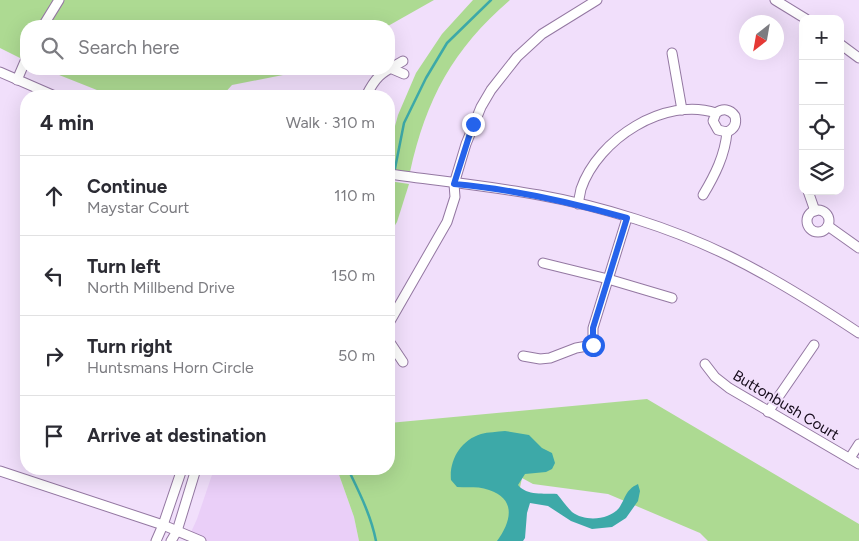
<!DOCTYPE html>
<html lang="en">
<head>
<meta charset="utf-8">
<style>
  :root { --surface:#fff; --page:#f7f7f7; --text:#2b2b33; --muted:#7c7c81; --line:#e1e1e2 }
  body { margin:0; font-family:Figtree,sans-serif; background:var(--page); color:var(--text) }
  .controls { position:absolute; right:15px; top:15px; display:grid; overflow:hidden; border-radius:10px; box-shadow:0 5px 20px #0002 }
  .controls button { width:45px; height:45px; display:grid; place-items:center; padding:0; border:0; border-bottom:1px solid var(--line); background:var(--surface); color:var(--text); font:25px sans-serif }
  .compass { position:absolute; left:739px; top:15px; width:45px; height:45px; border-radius:50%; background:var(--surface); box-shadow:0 5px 20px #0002; rotate:211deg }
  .stop { position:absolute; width:15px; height:15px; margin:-11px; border:4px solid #2563eb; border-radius:50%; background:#fff }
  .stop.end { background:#2563eb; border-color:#fff; box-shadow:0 1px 5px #0008 }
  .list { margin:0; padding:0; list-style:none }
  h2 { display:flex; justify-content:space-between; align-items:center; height:65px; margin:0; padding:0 20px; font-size:21px }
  h2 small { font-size:16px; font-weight:400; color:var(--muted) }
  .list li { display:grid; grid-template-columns:32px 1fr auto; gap:15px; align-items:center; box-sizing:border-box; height:80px; padding:0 20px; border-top:1px solid var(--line) }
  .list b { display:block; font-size:19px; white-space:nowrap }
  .list p { margin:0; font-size:16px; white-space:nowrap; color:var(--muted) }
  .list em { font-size:16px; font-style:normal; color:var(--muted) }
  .icon { flex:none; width:28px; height:28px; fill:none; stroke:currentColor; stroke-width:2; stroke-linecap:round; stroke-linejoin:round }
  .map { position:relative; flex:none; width:859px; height:541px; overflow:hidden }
  .search { position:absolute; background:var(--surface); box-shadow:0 5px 20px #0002; left:20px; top:20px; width:375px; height:55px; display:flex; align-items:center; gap:12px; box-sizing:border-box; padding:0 18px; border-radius:20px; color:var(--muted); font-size:19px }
  .panel { position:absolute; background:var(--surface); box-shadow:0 5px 20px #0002; left:20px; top:90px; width:375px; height:385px; border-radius:20px }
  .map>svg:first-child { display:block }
</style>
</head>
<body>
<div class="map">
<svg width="859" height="541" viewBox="0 0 859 541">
  <rect width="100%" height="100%" fill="#f1dffb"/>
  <!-- built -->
  <path fill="#eacff8" d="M214 469H337L354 517 359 541H187L197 519Z"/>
  <!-- green -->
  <g fill="#adda92">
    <path d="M0 0H434L388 26H26V61L0 48Z"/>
    <path d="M473 0H510C453 49 426 99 410 172L389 169V148L398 115 416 73 442 34Z"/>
    <path d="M44 69H297L283 75 232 85 222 96H112Z"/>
    <path d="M389 181 409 184 397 222 389 235Z"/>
    <path d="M647 399 859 524V541H708L700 533 608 494 533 484 522 478 519 492 520 541H359L354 517 337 469H389V423Z"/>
  </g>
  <!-- water -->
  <path fill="#3da9a8" d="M505 431 529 435 542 448 552 453 555 463 552 469 546 472 525 474 518 485C527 496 544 493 557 494 562 500 567 507 572 512 585 522 609 520 619 508 626 498 625 490 638 484L640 491 638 501 626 518 612 527 592 529 571 521 548 506 530 503 527 513 525 538 523 541H497C511 522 517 499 489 490 479 486 468 488 457 487L451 480C449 460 461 440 481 434 488 432 497 432 505 431Z"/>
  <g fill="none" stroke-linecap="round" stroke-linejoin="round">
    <!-- stream -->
    <g stroke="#3da9a8" stroke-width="2.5">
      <path d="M389 199 404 123 426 78 447 43 491 0"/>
      <path d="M348 469C359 492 371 515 376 541"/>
    </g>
    <!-- minor casing -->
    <g stroke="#9478a2" stroke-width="11">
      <g id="minor">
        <path d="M775 0 806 19"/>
        <path d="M43 26 59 0"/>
        <path d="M840 44 859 58"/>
        <path d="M672 53 682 110"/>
        <path d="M390 68 404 74"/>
        <path d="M0 72 55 96"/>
        <path d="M17 80 26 59"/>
        <path d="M366 96C377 74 382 73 403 61"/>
        <path d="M389 174C439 181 489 186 539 195 601 206 672 228 729 256 774 278 817 305 859 333"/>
        <path d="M808 191 815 211"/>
        <path d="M703 195C715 175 725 155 727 132"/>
        <path d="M578 204C579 199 580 194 581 189 598 139 665 96 716 113 723 108 730 109 735 116 737 124 734 129 727 132L718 130 713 121 716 113"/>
        <circle cx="818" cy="221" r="11"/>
        <path d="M828 226 859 248"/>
        <path d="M543 263 608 279 672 298"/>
        <path d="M389 328V323L447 222 455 197 454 184 466 144 481 107 491 90 517 57 542 34 597 0"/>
        <path d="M389 341 403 362"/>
        <path d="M523 356 540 359 550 358 576 348 593 345V328L627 218"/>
        <path d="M705 364 715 377 729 388 859 464"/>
        <path d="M768 412 814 345"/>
        <path d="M850 458 859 444"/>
        <path d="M0 471 163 525 201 541"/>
        <path d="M156 541 163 525 182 469"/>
        <path d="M171 541 177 531 196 469"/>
      </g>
    </g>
    <!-- minor -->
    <use href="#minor" stroke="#fff" stroke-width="9"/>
  </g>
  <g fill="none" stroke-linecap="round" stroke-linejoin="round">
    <!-- route -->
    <path stroke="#2563eb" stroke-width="6" d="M473 124 454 184C514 189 570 202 627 218L593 328V345"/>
  </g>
  <g text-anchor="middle" stroke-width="4" stroke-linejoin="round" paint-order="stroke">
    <!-- street labels -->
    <g font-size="15" fill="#130918" stroke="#f1dffb">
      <text transform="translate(786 405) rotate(31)" y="5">Buttonbush Court</text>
    </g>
  </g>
</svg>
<div class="controls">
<button>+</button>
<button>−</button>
<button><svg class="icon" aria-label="locate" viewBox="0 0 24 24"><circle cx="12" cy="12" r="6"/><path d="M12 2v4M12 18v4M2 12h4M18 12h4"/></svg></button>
<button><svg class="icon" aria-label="layers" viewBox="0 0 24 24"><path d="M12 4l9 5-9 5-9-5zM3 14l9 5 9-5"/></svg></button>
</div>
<svg class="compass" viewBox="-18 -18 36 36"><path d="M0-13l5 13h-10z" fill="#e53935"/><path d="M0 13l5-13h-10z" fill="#7c7c81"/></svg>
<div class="stop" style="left:593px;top:345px"></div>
<div class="stop end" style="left:473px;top:124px"></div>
<div class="search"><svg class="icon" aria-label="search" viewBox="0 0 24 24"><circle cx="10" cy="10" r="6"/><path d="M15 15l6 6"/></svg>Search here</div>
<section class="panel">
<h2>4 min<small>Walk · 310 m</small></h2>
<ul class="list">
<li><svg class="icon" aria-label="ahead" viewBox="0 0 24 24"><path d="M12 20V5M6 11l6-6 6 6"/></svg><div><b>Continue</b><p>Maystar Court</p></div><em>110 m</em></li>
<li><svg class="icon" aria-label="left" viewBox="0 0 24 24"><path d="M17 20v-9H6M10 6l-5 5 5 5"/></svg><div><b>Turn left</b><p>North Millbend Drive</p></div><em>150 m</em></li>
<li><svg class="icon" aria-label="right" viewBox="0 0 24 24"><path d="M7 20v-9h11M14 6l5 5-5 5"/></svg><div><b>Turn right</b><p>Huntsmans Horn Circle</p></div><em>50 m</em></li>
<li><svg class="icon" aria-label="arrive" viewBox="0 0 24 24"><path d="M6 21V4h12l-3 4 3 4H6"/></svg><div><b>Arrive at destination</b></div></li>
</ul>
</section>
</div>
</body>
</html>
